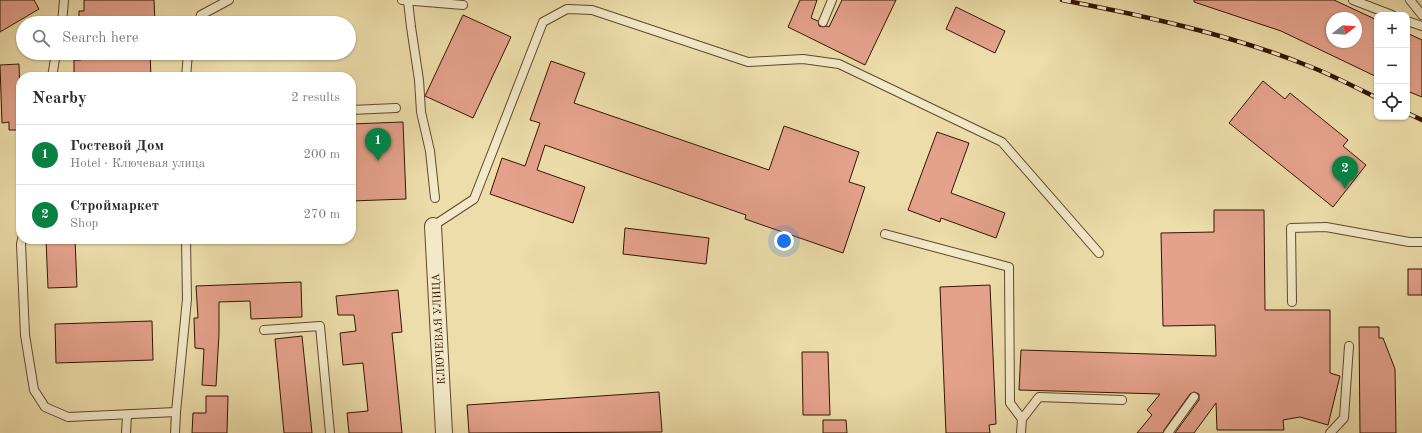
<!DOCTYPE html>
<html lang="en">
<head>
<meta charset="utf-8">
<style>
  :root { --surface:#fff; --page:#f7f7f7; --text:#2b2b33; --muted:#7c7c81; --line:#e1e1e2; --accent:#0b8043 }
  body { margin:0; font-family:"Old Standard TT",serif; background:var(--page); color:var(--text) }
  .controls { position:absolute; right:12px; top:12px; display:grid; overflow:hidden; border-radius:8px; box-shadow:0 1px 3px #0004 }
  .controls button { width:36px; height:36px; display:grid; place-items:center; padding:0; border:0; border-bottom:1px solid var(--line); background:var(--surface); color:var(--text); font:20px sans-serif }
  .compass { position:absolute; left:1326px; top:12px; width:36px; height:36px; border-radius:50%; background:var(--surface); box-shadow:0 1px 3px #0004; rotate:73deg }
  .you { position:absolute; left:784px; top:241px; width:14px; height:14px; margin:-10px; border:3px solid #fff; border-radius:50%; background:#1a73e8; box-shadow:0 0 0 6px #1a73e833 }
  .badge { display:grid; place-items:center; width:26px; height:26px; border-radius:50%; background:var(--accent); color:#fff; font-size:13px; font-weight:700 }
  .pin { position:absolute; translate:-50% -33px; filter:drop-shadow(0 1px 2px #0008) }
  .pin::after { content:''; position:absolute; top:21px; width:14px; height:12px; background:inherit; clip-path:polygon(0 0,100% 0,50% 100%) }
  .list { margin:0; padding:0; list-style:none }
  h2 { display:flex; justify-content:space-between; align-items:center; height:52px; margin:0; padding:0 16px; font-size:17px }
  h2 small { font-size:13px; font-weight:400; color:var(--muted) }
  .list li { display:grid; grid-template-columns:26px 1fr auto; gap:12px; align-items:center; box-sizing:border-box; height:60px; padding:0 16px; border-top:1px solid var(--line) }
  .list b { display:block; font-size:15px; white-space:nowrap }
  .list p { margin:0; font-size:13px; white-space:nowrap; color:var(--muted) }
  .list em { font-size:13px; font-style:normal; color:var(--muted) }
  .icon { flex:none; width:22px; height:22px; fill:none; stroke:currentColor; stroke-width:2; stroke-linecap:round; stroke-linejoin:round }
  .map { position:relative; flex:none; width:1422px; height:433px; overflow:hidden }
  .search { position:absolute; background:var(--surface); box-shadow:0 1px 3px #0004; left:16px; top:16px; width:340px; height:44px; display:flex; align-items:center; gap:10px; box-sizing:border-box; padding:0 14px; border-radius:22px; color:var(--muted); font-size:15px }
  .panel { position:absolute; background:var(--surface); box-shadow:0 1px 3px #0004; left:16px; top:72px; width:340px; height:172px; border-radius:16px }
  .map>svg:first-child { display:block }
</style>
</head>
<body>
<div class="map">
<svg width="1422" height="433" viewBox="0 0 1422 433">
  <rect width="100%" height="100%" fill="#ecddaa"/>
  <filter id="stains"><feTurbulence type="fractalNoise" baseFrequency=".005" numOctaves="4"/><feColorMatrix values="0 0 0 0 .2 0 0 0 0 .09 0 0 0 0 .02 0 0 0 .5 -.17"/></filter>
  <radialGradient id="worn" r=".72"><stop offset=".6" stop-color="#630" stop-opacity="0"/><stop offset="1" stop-color="#630" stop-opacity=".3"/></radialGradient>
  <!-- building -->
  <g fill="#e4a18b" stroke="#331501" fill-rule="evenodd">
    <path d="M0 0H34L39 9 0 32Z"/>
    <path d="M84 0H154L155 23H79V11H84Z"/>
    <path d="M800 0H817L811 18 818 21 819 26 823 27 827 26 829 27 842 0H896L865 65 788 27Z"/>
    <path d="M1194 0H1334L1377 20V77L1281 31 1194 2ZM1332 18H1356V42H1332Z"/>
    <path d="M956 7 1005 31 995 53 946 29Z"/>
    <path d="M463 15 511 37 473 118 425 96Z"/>
    <path d="M1407 33 1422 40V97L1407 91Z"/>
    <path d="M81 53H150L151 77H74V60H81Z"/>
    <path d="M551 61 585 73 574 103 769 170 784 126 859 152 849 182 865 187 843 253 745 219 746 215 545 145 537 170 585 187 573 223 490 194 502 158 525 166 540 123 530 120Z"/>
    <path d="M19 64 21 130H9V122L2 123 0 65Z"/>
    <path d="M1263 81 1285 99 1290 93 1348 140 1343 146 1366 165 1333 207 1229 123Z"/>
    <path d="M403 122 406 199 351 201V124Z"/>
    <path d="M937 132 969 143 951 193 1005 213 996 238 941 218 940 222 908 210Z"/>
    <path d="M1214 210H1264L1265 310H1330V373L1340 376 1328 425 1300 417 1283 420 1284 430H1217L1216 403 1194 433H1175L1199 400V394L1194 392 1190 394 1164 430 1163 433H1137L1152 415 1147 410 1160 394 1019 390 1021 350 1216 356 1215 325 1163 326 1161 233 1214 232Z"/>
    <path d="M625 228 709 238 706 264 623 254Z"/>
    <path d="M46 239H75L77 287 48 288Z"/>
    <rect x="1408" y="269" width="14" height="26"/>
    <path d="M301 282 302 317 251 319 250 301 219 302V334L216 386 202 385 204 349 195 348 194 318H198L196 286Z"/>
    <path d="M990 285 996 424 989 425 990 433H946L940 287Z"/>
    <path d="M398 290 402 332 392 333 402 433H349L347 413 368 411 363 363 343 365 340 333 356 331 354 315H338L336 296Z"/>
    <path d="M152 321 153 360 56 363 55 324Z"/>
    <path d="M1359 327H1379V338H1383L1395 369 1396 433H1360Z"/>
    <path d="M302 336 312 433H284L275 339Z"/>
    <path d="M802 352H828L830 415H803Z"/>
    <path d="M659 392 662 432 469 433 467 405Z"/>
    <path d="M206 396H228L227 433H192L193 413H206Z"/>
    <path d="M823 420H846L847 433H823Z"/>
  </g>
  <g fill="none" stroke-linecap="round" stroke-linejoin="round">
    <!-- service casing -->
    <g stroke="#61472b" stroke-width="10">
      <g id="service">
        <path d="M402 0 463 5"/>
        <path d="M1353 0 1392 15"/>
        <path d="M1410 0 1422 15"/>
        <path d="M408 1 411 27 419 80 421 112 430 151 435 198"/>
        <path d="M1407 21 1422 26"/>
        <path d="M823 22 832 0"/>
        <path d="M62 23 64 0"/>
        <path d="M198 23 201 15 229 0"/>
        <path d="M52 77 56 53"/>
        <path d="M186 77 188 53"/>
        <path d="M351 110 396 108"/>
        <path d="M433 226 474 199 543 22 567 9 592 10 748 62 803 59 839 64 1002 142 1099 253"/>
        <path d="M885 234 1009 267 1010 403 1022 419 1021 433"/>
        <path d="M22 239 21 244 25 335 34 390 45 407 68 417 176 412"/>
        <path d="M1292 302 1291 228 1326 227 1409 242H1422"/>
        <path d="M264 330 320 326 330 433"/>
        <path d="M1022 419 1039 397 1122 400"/>
        <path d="M126 433 127 415"/>
        <path d="M175 433 176 412 187 299 186 239"/>
        <path d="M1168 433 1194 397"/>
        <path d="M1330 433 1344 418 1349 346"/>
      </g>
    </g>
    <!-- minor casing -->
    <g stroke="#61472b" stroke-width="18">
      <path id="minor" d="M433 226 444 433"/>
    </g>
    <!-- service -->
    <use href="#service" stroke="#f3e9c8" stroke-width="8"/>
    <!-- minor -->
    <use href="#minor" stroke="#f3e9c8" stroke-width="16"/>
    <!-- rail casing -->
    <g stroke="#331501" stroke-width="4.5">
      <g id="rail">
        <path d="M1062 0C1146 16 1232 35 1311 67 1334 76 1355 87 1377 98"/>
        <path d="M1407 113 1422 120"/>
      </g>
    </g>
    <!-- rail -->
    <use href="#rail" stroke="#f3e9c8" stroke-width="3" stroke-dasharray="9" stroke-linecap="butt"/>
  </g>
  <g text-anchor="middle" stroke-width="3" stroke-linejoin="round" paint-order="stroke">
    <!-- street labels -->
    <g font-size="11" fill="#331501" stroke="#f3e9c8">
      <text transform="translate(438 329) rotate(-93)" y="4">КЛЮЧЕВАЯ УЛИЦА</text>
    </g>
  </g>
  <rect width="100%" height="100%" filter="url(#stains)"/>
  <rect width="100%" height="100%" fill="url(#worn)"/>
</svg>
<div class="controls">
<button>+</button>
<button>−</button>
<button><svg class="icon" aria-label="locate" viewBox="0 0 24 24"><circle cx="12" cy="12" r="6"/><path d="M12 2v4M12 18v4M2 12h4M18 12h4"/></svg></button>
</div>
<svg class="compass" viewBox="-18 -18 36 36"><path d="M0-13l5 13h-10z" fill="#e53935"/><path d="M0 13l5-13h-10z" fill="#7c7c81"/></svg>
<div class="you"></div>
<div class="pin badge" style="left:378px;top:161px">1</div>
<div class="pin badge" style="left:1345px;top:189px">2</div>
<div class="search"><svg class="icon" aria-label="search" viewBox="0 0 24 24"><circle cx="10" cy="10" r="6"/><path d="M15 15l6 6"/></svg>Search here</div>
<section class="panel">
<h2>Nearby<small>2 results</small></h2>
<ul class="list">
<li><span class="badge">1</span><div><b>Гостевой Дом</b><p>Hotel · Ключевая улица</p></div><em>200 m</em></li>
<li><span class="badge">2</span><div><b>Строймаркет</b><p>Shop</p></div><em>270 m</em></li>
</ul>
</section>
</div>
</body>
</html>
